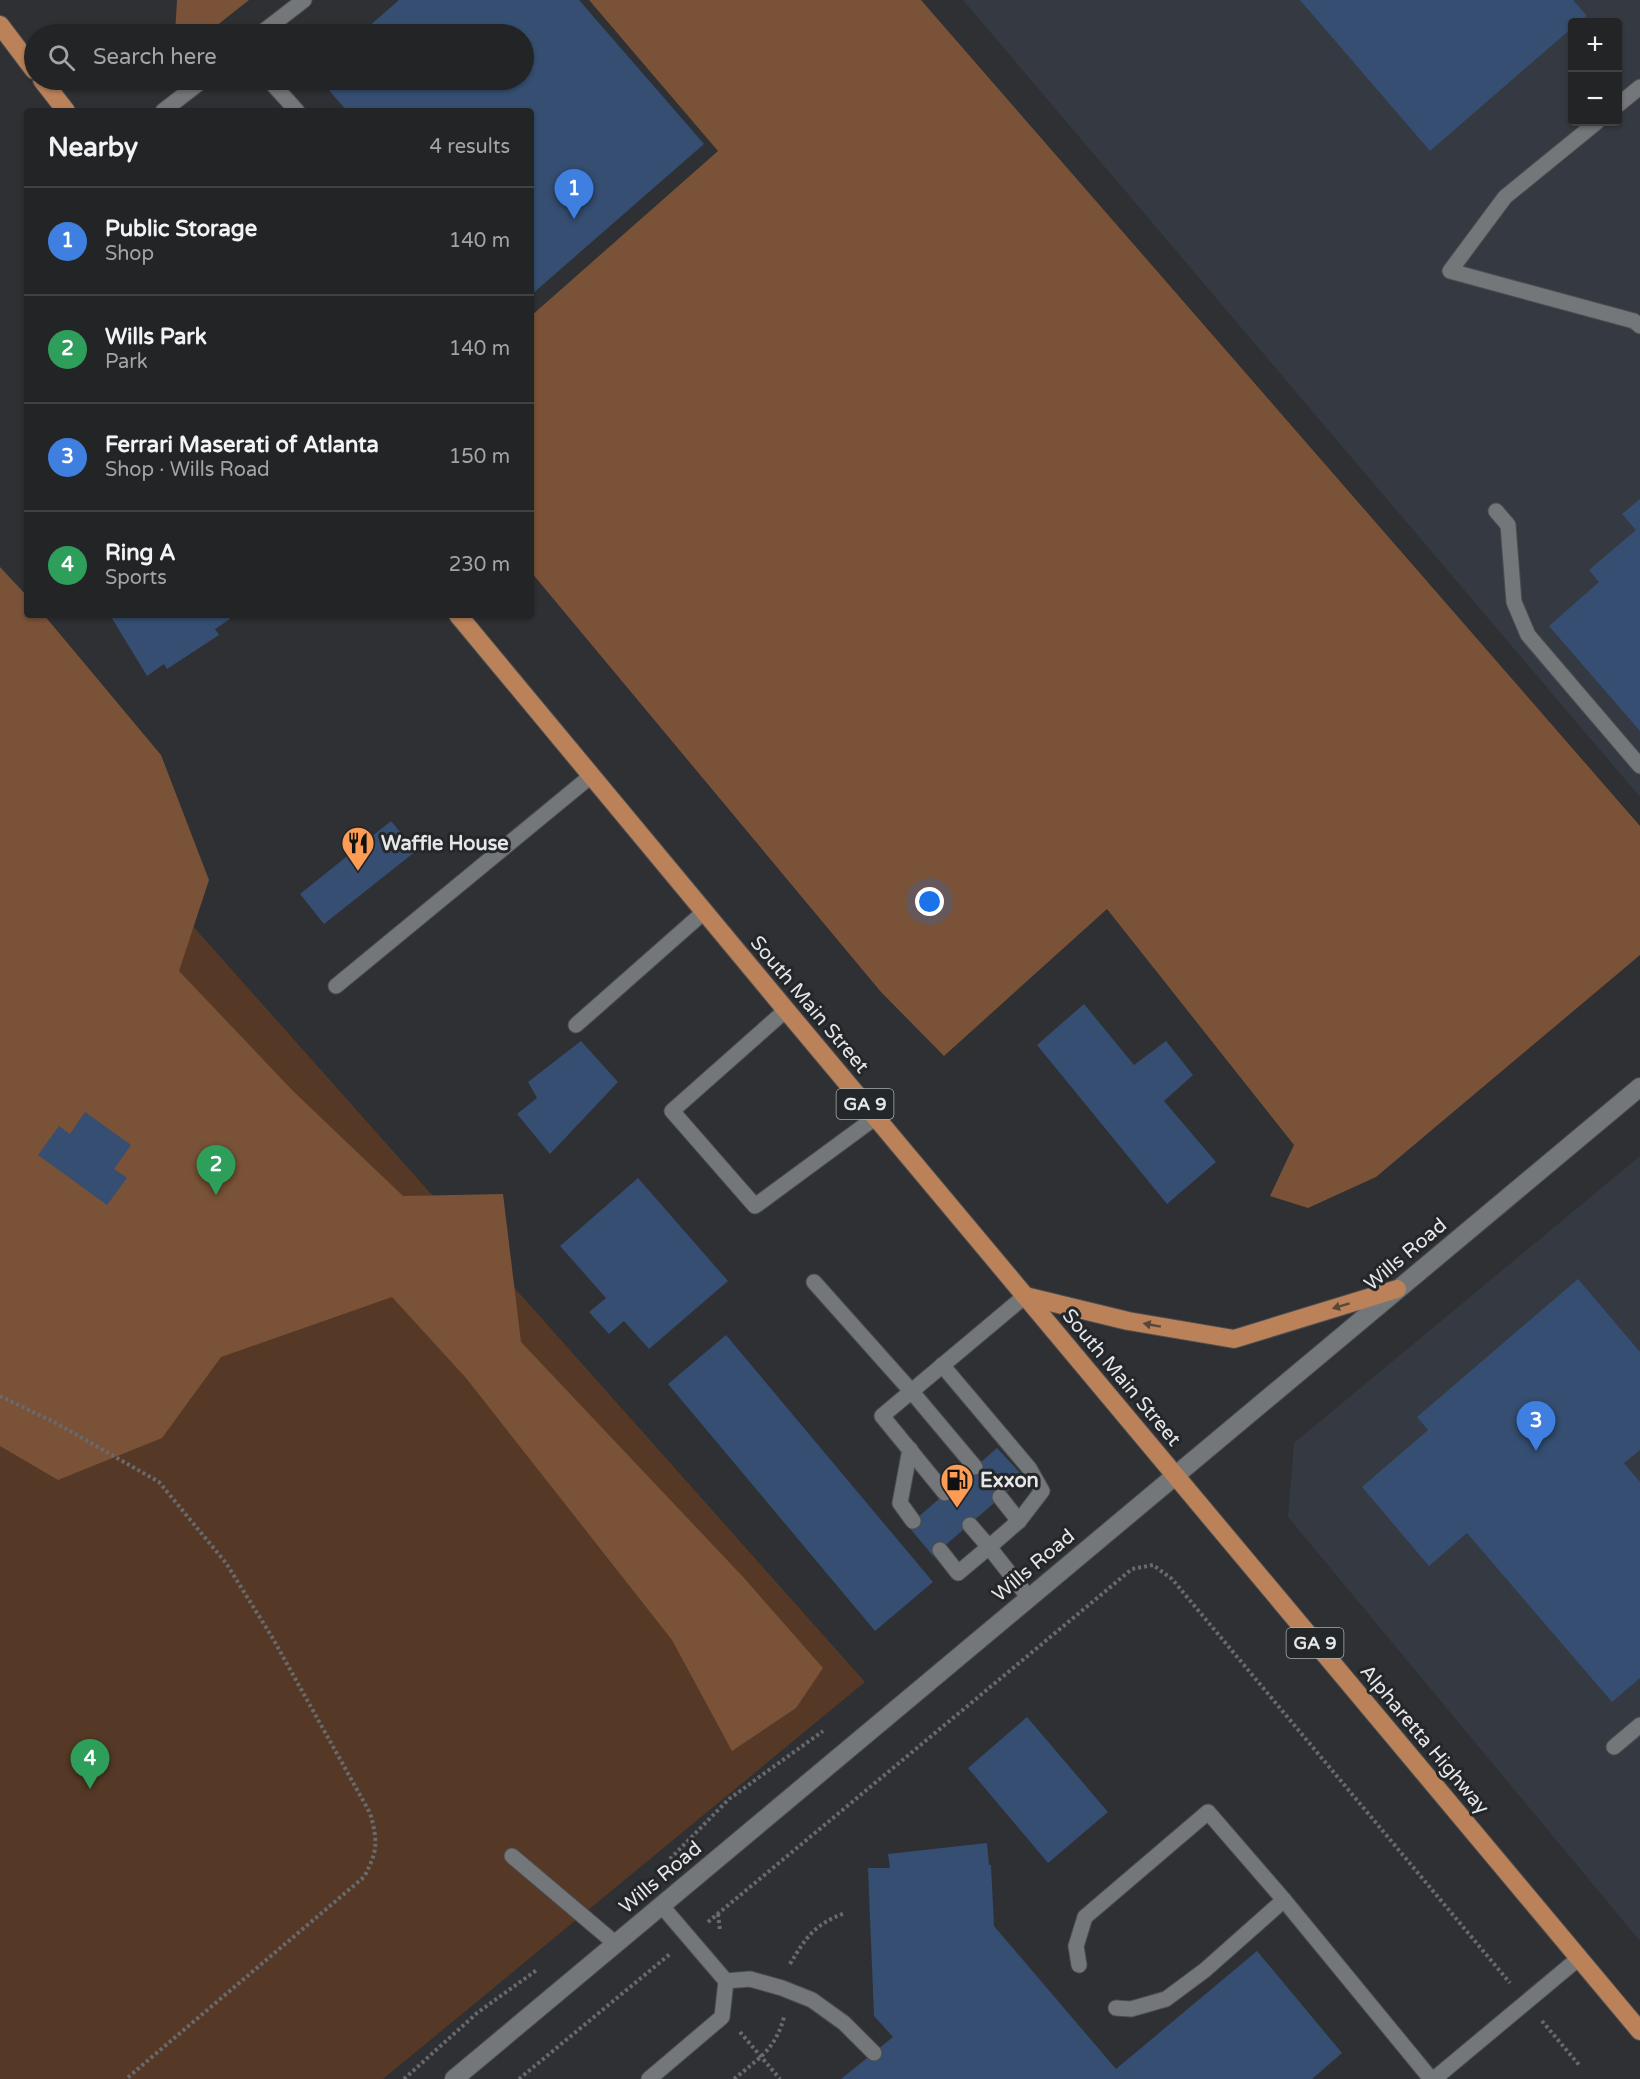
<!DOCTYPE html>
<html lang="en">
<head>
<meta charset="utf-8">
<style>
  :root { --surface:#222426; --page:#2e3032; --text:#f1f3f6; --muted:#a2a4a7; --line:#3f4143; --accent:#1a73e8 }
  body { margin:0; font-family:"Varela Round",sans-serif; background:var(--page); color:var(--text) }
  .controls { position:absolute; right:18px; top:18px; display:grid; overflow:hidden; border-radius:6px; box-shadow:0 2px 4px #0004 }
  .controls button { width:54px; height:54px; display:grid; place-items:center; padding:0; border:0; border-bottom:2px solid var(--line); background:var(--surface); color:var(--text); font:30px sans-serif }
  .you { position:absolute; left:930px; top:902px; width:21px; height:21px; margin:-15px; border:4px solid #fff; border-radius:50%; background:#1a73e8; box-shadow:0 0 0 9px #1a73e833 }
  .badge { display:grid; place-items:center; width:39px; height:39px; border-radius:50%; background:var(--accent); color:#fff; font-size:20px; font-weight:700 }
  .pin { position:absolute; translate:-50% -50px; filter:drop-shadow(0 2px 3px #0008) }
  .pin::after { content:''; position:absolute; top:32px; width:21px; height:18px; background:inherit; clip-path:polygon(0 0,100% 0,50% 100%) }
  .list { margin:0; padding:0; list-style:none }
  h2 { display:flex; justify-content:space-between; align-items:center; height:78px; margin:0; padding:0 24px; font-size:26px }
  h2 small { font-size:20px; font-weight:400; color:var(--muted) }
  .list li { display:grid; grid-template-columns:39px 1fr auto; gap:18px; align-items:center; box-sizing:border-box; height:108px; padding:0 24px; border-top:2px solid var(--line) }
  .list b { display:block; font-size:22px; white-space:nowrap }
  .list p { margin:0; font-size:20px; white-space:nowrap; color:var(--muted) }
  .list em { font-size:20px; font-style:normal; color:var(--muted) }
  .icon { flex:none; width:33px; height:33px; fill:none; stroke:currentColor; stroke-width:2; stroke-linecap:round; stroke-linejoin:round }
  .map { position:relative; flex:none; width:1640px; height:2079px; overflow:hidden }
  .search { position:absolute; background:var(--surface); box-shadow:0 2px 4px #0004; left:24px; top:24px; width:510px; height:66px; display:flex; align-items:center; gap:15px; box-sizing:border-box; padding:0 21px; border-radius:33px; color:var(--muted); font-size:22px }
  .panel { position:absolute; background:var(--surface); box-shadow:0 2px 4px #0004; left:24px; top:108px; width:510px; height:510px; border-radius:6px }
  .map>svg:first-child { display:block }
</style>
</head>
<body>
<div class="map">
<svg width="1640" height="2079" viewBox="0 0 1640 2079">
  <rect width="100%" height="100%" fill="#2e3033"/>
  <!-- built -->
  <g fill="#353a42" fill-rule="evenodd">
    <path d="M963 0H1640V797ZM1572 22H1618V122H1572Z"/>
    <path d="M1640 1156V1941L1288 1517 1294 1443Z"/>
  </g>
  <!-- green -->
  <path fill="#553926" d="M0 709 865 1682 383 2079H0Z"/>
  <!-- forest -->
  <g fill="#7a5237">
    <path d="M177 0H249L206 34H175Z"/>
    <path d="M589 0H921L1640 826V955L1376 1177 1308 1208 1270 1196 1294 1145 1107 909 944 1056 881 992 531 572V316L718 151Z"/>
    <path d="M0 567 27 596V615H44L161 755 209 880 179 971 293 1091 403 1196 503 1194 521 1342 745 1579 823 1668 796 1708 732 1751 672 1640 466 1378 392 1297 221 1357 162 1438 58 1480 0 1446Z"/>
  </g>
  <!-- building -->
  <g fill="#354e71">
    <path d="M399 0H579L704 144 531 295V111H347L320 80H524V34H360Z"/>
    <path d="M1300 0H1573L1587 16 1579 22H1572V28L1430 151Z"/>
    <path d="M1640 499V731L1549 626 1599 582 1589 570 1636 530 1622 514Z"/>
    <path d="M110 615H227L230 619 215 629 219 635 167 669 164 664 147 676Z"/>
    <path d="M391 821 416 851 324 924 300 894Z"/>
    <path d="M1084 1004 1134 1065 1166 1041 1193 1075 1164 1101 1216 1162 1167 1204 1037 1045Z"/>
    <path d="M581 1041 618 1082 550 1154 517 1114 537 1098 528 1082Z"/>
    <path d="M85 1112 131 1145 114 1169 127 1178 107 1205 38 1155 59 1126 70 1134Z"/>
    <path d="M638 1178 728 1281 649 1349 624 1321 609 1334 589 1312 606 1298 560 1246Z"/>
    <path d="M1578 1279 1640 1352V1450L1624 1463 1640 1482V1678L1612 1702 1467 1533 1429 1566 1362 1487 1428 1430 1417 1417Z"/>
    <path d="M726 1335 933 1582 875 1631 668 1384Z"/>
    <path d="M997 1448 1024 1477 933 1556 908 1526Z"/>
    <path d="M1027 1717 1108 1812 1048 1863 968 1768Z"/>
    <path d="M987 1843 989 1865H991L994 1926 1116 2069 1257 1951 1342 2053 1312 2079H841L893 2037 874 2016 868 1868H890L888 1854Z"/>
  </g>
  <g fill="none" stroke-linecap="round" stroke-linejoin="round">
    <!-- service casing -->
    <g stroke="#4c4e50" stroke-width="17">
      <g id="service">
        <path d="M260 34 304 0"/>
        <path d="M269 80 297 111"/>
        <path d="M1618 105 1640 87"/>
        <path d="M163 111 203 80"/>
        <path d="M1597 122 1505 197 1450 271 1634 321 1640 326"/>
        <path d="M1496 511 1508 525 1514 602 1528 635 1640 766"/>
        <path d="M336 986 591 776"/>
        <path d="M786 1010 672 1111 755 1206 876 1117"/>
        <path d="M576 1025 704 912"/>
        <path d="M814 1282 912 1392 975 1467"/>
        <path d="M942 1365 1029 1468 1042 1491 1019 1521 989 1547 1029 1598"/>
        <path d="M910 1449 900 1503 913 1521"/>
        <path d="M945 1493 882 1416 1025 1296"/>
        <path d="M1000 1497 1019 1521"/>
        <path d="M940 1550 958 1573 989 1547 970 1525"/>
        <path d="M1614 1747 1640 1725"/>
        <path d="M512 1856 616 1944"/>
        <path d="M1079 1965 1076 1946 1085 1917 1208 1812 1284 1900 1431 2079"/>
        <path d="M726 1981 750 1979 782 1988 812 2000 844 2023 874 2053"/>
        <path d="M1116 2008 1131 2009 1166 1999 1205 1970 1284 1900"/>
        <path d="M649 2079 722 2017 726 1981 661 1905"/>
        <path d="M1434 2079 1579 1958"/>
      </g>
    </g>
    <!-- tertiary casing -->
    <g stroke="#4c4e50" stroke-width="20">
      <path id="tertiary" d="M454 2079 1640 1087"/>
    </g>
    <!-- trunk casing -->
    <g stroke="#4c4e50" stroke-width="20">
      <g id="trunk">
        <path d="M0 25 34 70"/>
        <path d="M42 80 66 111"/>
        <path d="M458 615 786 1010 1640 2031"/>
        <path d="M1025 1296 1128 1321 1234 1339 1397 1289"/>
      </g>
    </g>
    <!-- path -->
    <g stroke="#686a6d" stroke-width="4" stroke-dasharray="3 3" stroke-linecap="butt">
      <path d="M0 1396 56 1423 159 1482 226 1563 272 1637 370 1813C378 1841 378 1851 364 1877L126 2079"/>
      <path d="M670 1859 729 1799 823 1731"/>
      <path d="M718 1914 720 1930"/>
      <path d="M708 1922 1132 1569 1153 1565 1172 1579 1510 1983"/>
      <path d="M790 1964C806 1937 815 1924 845 1913"/>
      <path d="M1542 2021 1580 2066"/>
      <path d="M740 2032 780 2079"/>
      <path d="M404 2079 477 2013 538 1969"/>
      <path d="M519 2079 670 1954"/>
      <path d="M734 2079C759 2058 775 2050 784 2017"/>
    </g>
    <!-- service -->
    <use href="#service" stroke="#74777a" stroke-width="15"/>
    <!-- tertiary -->
    <use href="#tertiary" stroke="#74777a" stroke-width="18"/>
    <!-- trunk -->
    <use href="#trunk" stroke="#bb8259" stroke-width="18"/>
  </g>
  <!-- one-way arrows -->
  <defs><path id="oneway-solid" d="M-6-.8H1V-3.2L6.5 0L1 3.2V.8H-6Z" transform="scale(1.5)"/></defs>
  <g fill="#59473a">
    <use href="#oneway-solid" transform="translate(1341 1306) rotate(163)"/>
    <use href="#oneway-solid" transform="translate(1152 1325) rotate(-170)"/>
  </g>
  <!-- icons -->
  <defs>
    <g id="restaurant-pin" transform="scale(1.725)"><path d="M0 17L-7.5 6A9.5 9.5 0 1 1 7.5 6Z" fill="#fd9c55" stroke="#242729"/><path d="M-5-6h1v4h1v-4h1v4h1v-4h1v5L-1.5 .5V6h-2V.5L-5-1ZM5-6V6H3V1.5H1.5Q1.5-4 5-6Z" fill="#111"/></g>
    <g id="fuel-pin" transform="scale(1.725)"><path d="M0 17L-7.5 6A9.5 9.5 0 1 1 7.5 6Z" fill="#fd9c55" stroke="#242729"/><path d="M-5.5-6h7V0h2V4h1.3V-2.5L3-4.5l.8-.8L6-3V5H2.5V1h-1V6h-7ZM-4.2-4.7v3.2H.2V-4.7Z" fill="#111"/></g>
  </defs>
  <g fill-rule="evenodd">
    <use href="#restaurant-pin" x="358" y="843"/>
    <use href="#fuel-pin" x="957" y="1480"/>
  </g>
  <g text-anchor="middle" stroke-width="6" stroke-linejoin="round" paint-order="stroke">
    <!-- shield labels -->
    <g fill="#242729" stroke="#abadaf" stroke-width="1.5">
      <rect x="836.5" y="1089" width="57" height="30" rx="4.5"/>
      <rect x="1286.5" y="1628" width="57" height="30" rx="4.5"/>
    </g>
    <g font-size="18" font-weight="bold" fill="#e5e6e8">
      <text x="865" y="1110">GA 9</text>
      <text x="1315" y="1649">GA 9</text>
    </g>
    <!-- poi labels -->
    <g font-size="20" font-weight="bold" fill="#e5e6e8" stroke="#242729" text-anchor="start">
      <text x="381" y="850">Waffle House</text>
      <text x="980" y="1487">Exxon</text>
    </g>
    <!-- street labels -->
    <g font-size="20" fill="#e5e6e8" stroke="#242729">
      <text transform="translate(810 1004) rotate(50)" y="7">South Main Street</text>
      <text transform="translate(1405 1254) rotate(-40)" y="7">Wills Road</text>
      <text transform="translate(1122 1377) rotate(50)" y="7">South Main Street</text>
      <text transform="translate(1033 1565) rotate(-40)" y="7">Wills Road</text>
      <text transform="translate(1425 1739) rotate(50)" y="7">Alpharetta Highway</text>
      <text transform="translate(660 1877) rotate(-40)" y="7">Wills Road</text>
    </g>
  </g>
</svg>
<div class="controls">
<button>+</button>
<button>−</button>
</div>
<div class="you"></div>
<div class="pin badge" style="left:574px;top:219px;background:#3f7fe0">1</div>
<div class="pin badge" style="left:216px;top:1195px;background:#2e9e5b">2</div>
<div class="pin badge" style="left:1536px;top:1451px;background:#3f7fe0">3</div>
<div class="pin badge" style="left:90px;top:1789px;background:#2e9e5b">4</div>
<div class="search"><svg class="icon" aria-label="search" viewBox="0 0 24 24"><circle cx="10" cy="10" r="6"/><path d="M15 15l6 6"/></svg>Search here</div>
<section class="panel">
<h2>Nearby<small>4 results</small></h2>
<ul class="list">
<li><span class="badge" style="background:#3f7fe0">1</span><div><b>Public Storage</b><p>Shop</p></div><em>140 m</em></li>
<li><span class="badge" style="background:#2e9e5b">2</span><div><b>Wills Park</b><p>Park</p></div><em>140 m</em></li>
<li><span class="badge" style="background:#3f7fe0">3</span><div><b>Ferrari Maserati of Atlanta</b><p>Shop · Wills Road</p></div><em>150 m</em></li>
<li><span class="badge" style="background:#2e9e5b">4</span><div><b>Ring A</b><p>Sports</p></div><em>230 m</em></li>
</ul>
</section>
</div>
</body>
</html>
